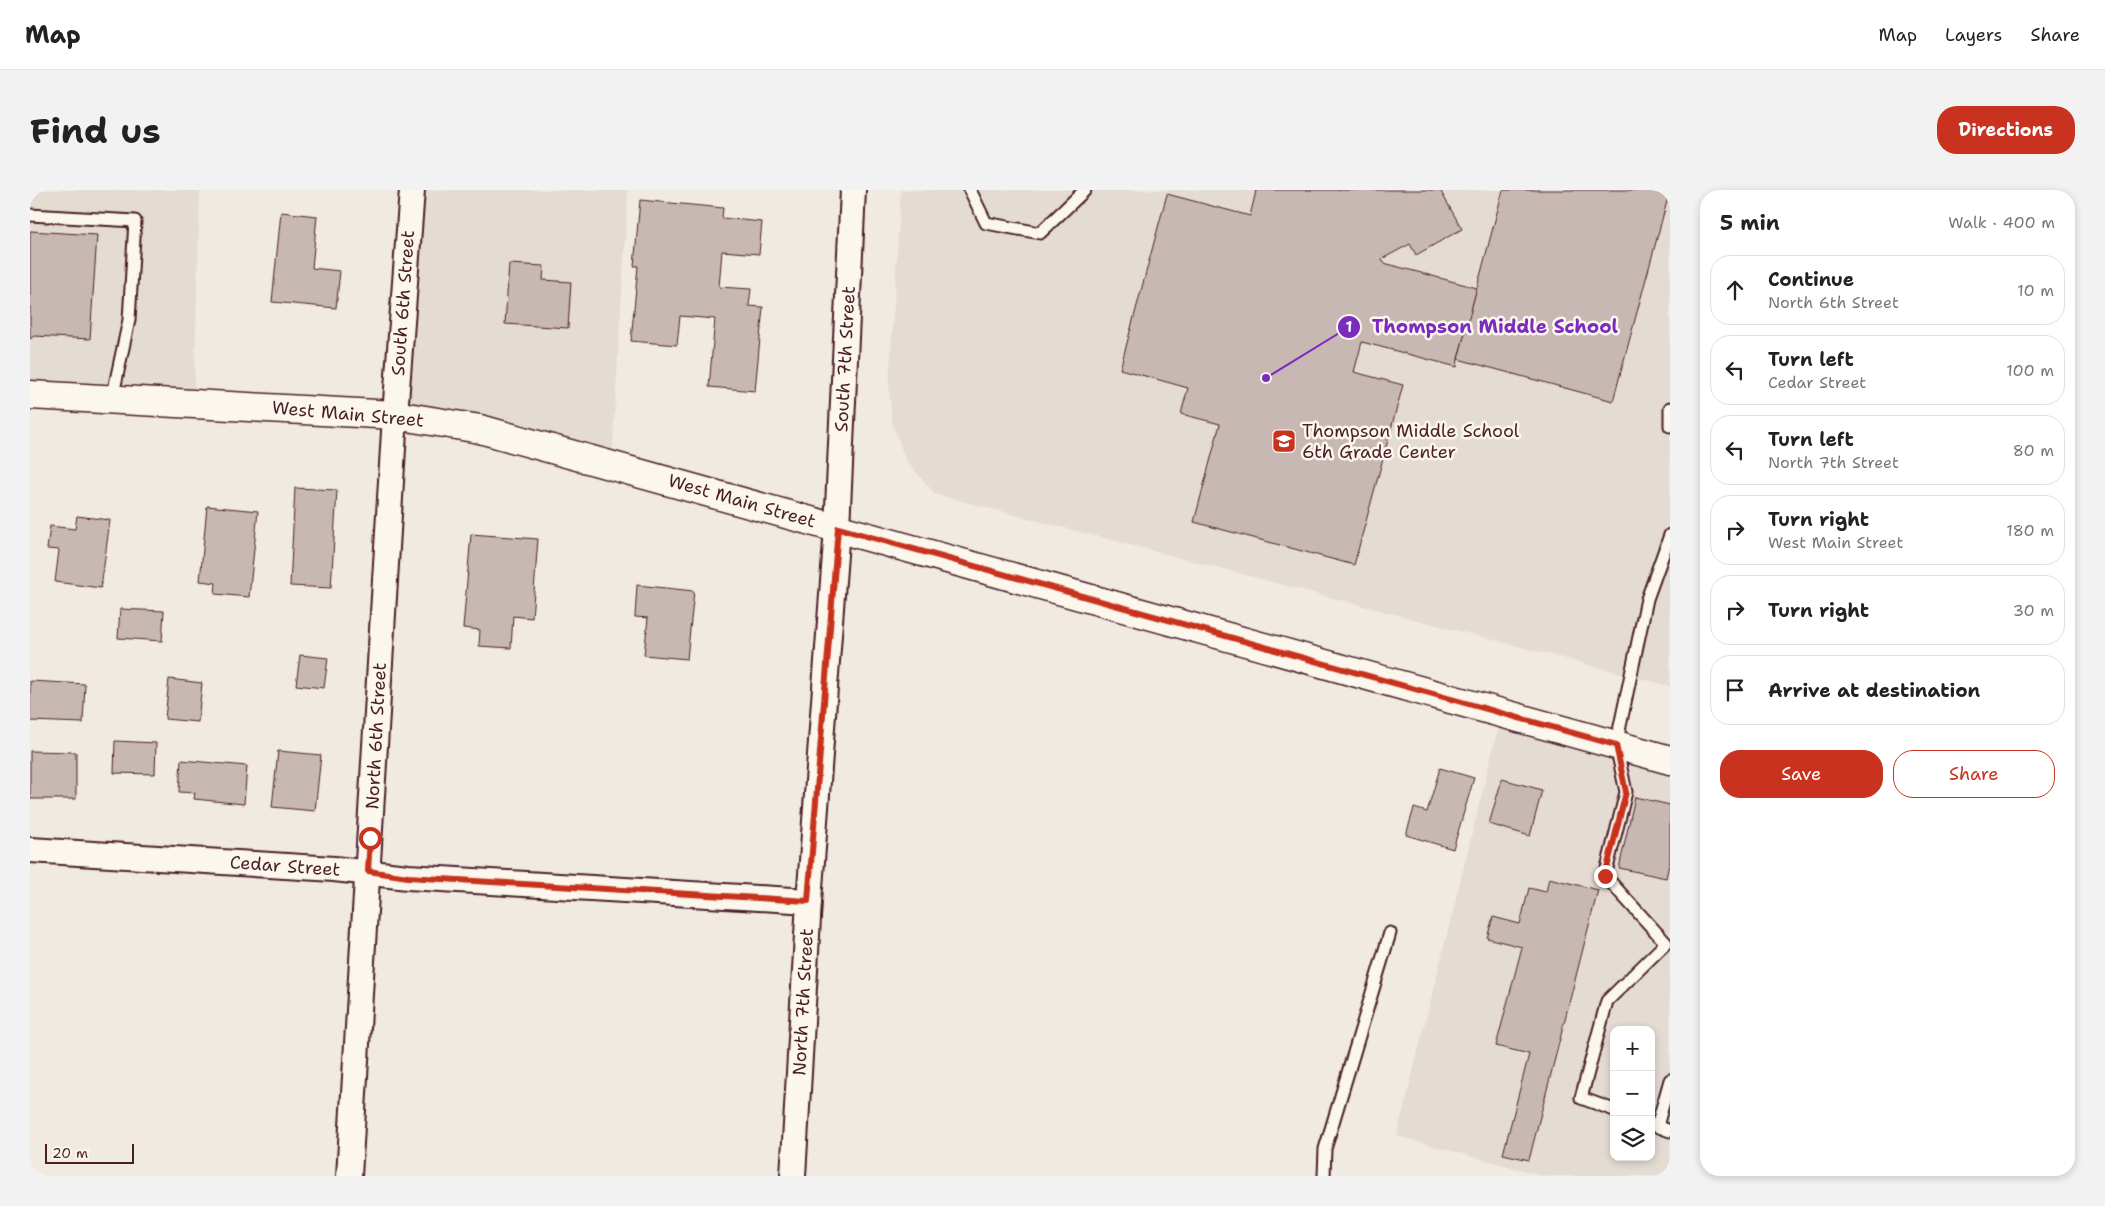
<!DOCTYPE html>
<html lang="en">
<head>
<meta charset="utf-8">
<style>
  :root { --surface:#fff; --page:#f2f2f2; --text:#222; --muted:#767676; --line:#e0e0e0; --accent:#c8321e }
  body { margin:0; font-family:"Shantell Sans",sans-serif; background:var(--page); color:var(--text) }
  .controls { position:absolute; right:15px; bottom:15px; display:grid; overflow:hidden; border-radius:10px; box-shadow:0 2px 8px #0003 }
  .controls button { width:45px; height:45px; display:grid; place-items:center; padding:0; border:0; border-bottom:1px solid var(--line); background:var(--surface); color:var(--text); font:25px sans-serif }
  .scale { position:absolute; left:15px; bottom:12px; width:89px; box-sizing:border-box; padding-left:5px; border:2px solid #4a1f2b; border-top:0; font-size:14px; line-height:18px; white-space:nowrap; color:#4a1f2b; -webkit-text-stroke:4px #fbf7ec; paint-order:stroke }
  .stop { position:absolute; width:15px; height:15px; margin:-11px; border:4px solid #c8321e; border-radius:50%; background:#fff }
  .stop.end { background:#c8321e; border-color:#fff; box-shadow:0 1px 5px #0008 }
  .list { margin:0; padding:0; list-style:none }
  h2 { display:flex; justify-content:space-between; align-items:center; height:65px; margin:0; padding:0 20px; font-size:21px }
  h2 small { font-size:16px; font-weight:400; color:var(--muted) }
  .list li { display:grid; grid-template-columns:32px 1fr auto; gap:15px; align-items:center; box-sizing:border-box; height:70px; margin:0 10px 10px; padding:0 10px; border:1px solid var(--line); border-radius:20px }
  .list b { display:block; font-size:19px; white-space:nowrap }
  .list p { margin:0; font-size:16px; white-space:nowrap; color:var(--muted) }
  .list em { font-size:16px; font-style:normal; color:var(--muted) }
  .actions { display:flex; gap:10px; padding:15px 20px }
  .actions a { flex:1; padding:11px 0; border:1px solid var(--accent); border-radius:20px; text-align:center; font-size:18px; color:var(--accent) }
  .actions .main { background:var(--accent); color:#fff }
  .icon { flex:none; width:28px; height:28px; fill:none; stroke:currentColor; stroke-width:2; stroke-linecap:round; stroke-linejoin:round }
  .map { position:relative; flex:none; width:1640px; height:986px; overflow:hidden; border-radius:20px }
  header { display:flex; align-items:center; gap:30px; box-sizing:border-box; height:70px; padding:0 25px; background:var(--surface); border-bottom:1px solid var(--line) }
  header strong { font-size:24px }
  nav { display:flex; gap:28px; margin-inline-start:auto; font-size:18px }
  .intro { display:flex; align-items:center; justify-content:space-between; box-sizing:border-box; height:120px; padding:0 30px }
  h1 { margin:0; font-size:35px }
  .button { padding:12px 22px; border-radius:20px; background:var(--accent); color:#fff; font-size:18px; font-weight:700 }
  main { display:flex; gap:30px; padding:0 30px }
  aside { flex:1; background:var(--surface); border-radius:20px; box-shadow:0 2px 8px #0003 }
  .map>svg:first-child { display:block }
</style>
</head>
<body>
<header>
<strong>Map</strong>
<nav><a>Map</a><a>Layers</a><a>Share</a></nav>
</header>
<div class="intro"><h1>Find us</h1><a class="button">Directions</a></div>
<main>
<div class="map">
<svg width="1640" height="986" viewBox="0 0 1640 986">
  <rect width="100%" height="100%" fill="#f0eae0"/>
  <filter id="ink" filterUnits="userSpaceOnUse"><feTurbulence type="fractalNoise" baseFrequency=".02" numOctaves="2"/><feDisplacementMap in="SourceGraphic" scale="10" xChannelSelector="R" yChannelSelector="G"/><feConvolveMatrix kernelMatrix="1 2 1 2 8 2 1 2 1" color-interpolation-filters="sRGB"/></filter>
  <g filter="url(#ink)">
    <!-- built -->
    <g fill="#e4dbd2" fill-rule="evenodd">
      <path d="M0 0H170L164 208 0 197Z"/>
      <path d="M390 0H598L582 268 375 219Z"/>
      <path d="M871 0H1640V496L905 304 875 269 862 232 859 193Z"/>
      <path d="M1470 531 1640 576V986H1514L1367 946ZM1584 840H1621V967H1584Z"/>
    </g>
    <!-- building -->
    <g fill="#c8b8b3" stroke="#4a1f2b">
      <path d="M1224 0H1410L1432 39 1386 65 1380 54 1352 69 1354 73 1447 98 1428 169 1427 177 1332 152 1324 182 1373 195 1324 375 1164 332 1190 234 1151 224 1158 198 1090 179 1137 4 1220 26 1226 1Z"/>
      <path d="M1473 0H1640L1583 211 1428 169Z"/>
      <path d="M610 10 693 18 692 28 732 32 729 64 692 61 689 97 721 99 719 116 733 117 725 201 679 197 685 129 650 126 647 155 601 151 608 76H604Z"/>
      <path d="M251 22 287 26 282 78 310 81 306 118 242 112Z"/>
      <path d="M0 41 67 45 60 149 4 146 0 149Z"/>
      <path d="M479 74 514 76 513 90 541 92 538 138 475 134Z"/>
      <path d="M265 298 307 300 301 398 260 396Z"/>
      <path d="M177 316 228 321 219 407 185 404 186 393 170 391Z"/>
      <path d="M47 326 80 330 71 398 25 392 29 360 17 359 20 336 45 339Z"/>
      <path d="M441 344 508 349 502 428 483 426 481 458 449 456 450 440 433 438Z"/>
      <path d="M607 395 664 401 657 469 614 465 618 428 605 427Z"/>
      <path d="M90 419 134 421 132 451 88 448Z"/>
      <path d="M270 465 298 468 294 498 266 495Z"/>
      <path d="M139 489 172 493 168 532 135 529Z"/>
      <path d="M0 491 55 494 53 533 0 531Z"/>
      <path d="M85 551 126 553 125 584 84 583Z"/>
      <path d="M0 561 46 562V609H0Z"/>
      <path d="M248 561 291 565 285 621 242 617Z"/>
      <path d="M151 570 217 576 214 614 164 609 165 603 149 602Z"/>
      <path d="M1410 578 1444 588 1423 659 1376 645 1384 618 1397 622Z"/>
      <path d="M1472 589 1512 600 1500 646 1459 634Z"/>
      <path d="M1605 607 1640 615V670L1636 688 1589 678Z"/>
      <path d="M1519 688 1568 700 1499 970 1473 964 1499 864 1466 856 1492 757 1457 748 1463 727 1490 734 1499 698 1516 702Z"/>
    </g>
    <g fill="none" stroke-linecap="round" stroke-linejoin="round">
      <!-- lane casing -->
      <g stroke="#4a1f2b" stroke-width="15">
        <g id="lane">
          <path d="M940 0 956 33 1010 43 1055 0"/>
          <path d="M0 25 105 31 99 130 82 209"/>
          <path d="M1640 218V236"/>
          <path d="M1584 920 1551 908 1577 811 1636 753 1575 686 1596 602 1586 555 1617 409 1640 345"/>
          <path d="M1621 934 1640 941"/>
          <path d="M1627 936 1640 890"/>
          <path d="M1294 986 1295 959 1360 743"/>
        </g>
      </g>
      <!-- street casing -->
      <g stroke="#4a1f2b" stroke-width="28">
        <g id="street">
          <path d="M0 660 304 679 378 687 779 711"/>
          <path d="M319 986 365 225 382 0"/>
          <path d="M763 986 779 711 807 338 823 0"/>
        </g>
      </g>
      <!-- primary casing -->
      <g stroke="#4a1f2b" stroke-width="31">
        <path id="primary" d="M0 205 365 225 450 239 1640 570"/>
      </g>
      <!-- lane -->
      <use href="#lane" stroke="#fbf7ec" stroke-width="11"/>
      <!-- street -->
      <use href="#street" stroke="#fbf7ec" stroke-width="24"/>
      <!-- primary -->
      <use href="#primary" stroke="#fbf7ec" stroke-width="28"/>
    </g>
  </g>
  <g fill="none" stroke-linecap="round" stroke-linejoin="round" filter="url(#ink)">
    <!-- route -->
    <path stroke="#c8321e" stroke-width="6" d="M340 648 338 681 378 687 778 711 808 338 1586 555 1596 602 1575 686"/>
  </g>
  <!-- icons -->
  <defs>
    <g id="school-square" transform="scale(1.25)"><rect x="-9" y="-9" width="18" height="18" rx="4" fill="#c8321e" stroke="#fbf7ec"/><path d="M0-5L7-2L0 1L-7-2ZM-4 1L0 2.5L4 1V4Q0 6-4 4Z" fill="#fff"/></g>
  </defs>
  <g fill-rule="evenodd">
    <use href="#school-square" x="1254" y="251"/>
  </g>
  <g text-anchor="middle" stroke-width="5" stroke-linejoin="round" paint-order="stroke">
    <!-- street labels -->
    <g font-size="18" fill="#4a1f2b" stroke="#fbf7ec">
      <text transform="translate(373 113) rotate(-86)" y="6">South 6th Street</text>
      <text transform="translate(815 169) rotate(-87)" y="6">South 7th Street</text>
      <text transform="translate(318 224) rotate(5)" y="6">West Main Street</text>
      <text transform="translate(712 311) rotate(16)" y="6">West Main Street</text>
      <text transform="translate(346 546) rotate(-87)" y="6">North 6th Street</text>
      <text transform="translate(255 676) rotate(4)" y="6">Cedar Street</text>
      <text transform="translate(773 812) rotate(-87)" y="6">North 7th Street</text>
    </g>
    <!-- poi labels -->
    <g font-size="18" fill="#4a1f2b" stroke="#fbf7ec" text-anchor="start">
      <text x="1272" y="247">Thompson Middle School<tspan x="1272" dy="21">6th Grade Center</tspan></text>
    </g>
  </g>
  <!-- callouts -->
  <path fill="none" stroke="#7b2cbf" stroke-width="2" d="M1236 188L1319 137"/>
  <g fill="#7b2cbf" stroke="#fbf7ec" stroke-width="2">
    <circle cx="1236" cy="188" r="5"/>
    <circle cx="1319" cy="137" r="12"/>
  </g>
  <g font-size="15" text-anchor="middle" font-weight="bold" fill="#fff">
    <text x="1319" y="142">1</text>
  </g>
  <g font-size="19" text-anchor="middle" font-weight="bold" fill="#7b2cbf" stroke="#fbf7ec" stroke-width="5" stroke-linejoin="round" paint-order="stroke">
    <text x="1465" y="143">Thompson Middle School</text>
  </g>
</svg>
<div class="controls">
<button>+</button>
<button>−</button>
<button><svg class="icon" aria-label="layers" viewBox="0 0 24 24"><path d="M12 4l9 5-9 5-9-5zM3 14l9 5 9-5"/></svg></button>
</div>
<div class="scale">20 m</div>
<div class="stop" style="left:340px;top:648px"></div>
<div class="stop end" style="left:1575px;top:686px"></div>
</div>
<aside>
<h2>5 min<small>Walk · 400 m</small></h2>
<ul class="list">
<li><svg class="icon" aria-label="ahead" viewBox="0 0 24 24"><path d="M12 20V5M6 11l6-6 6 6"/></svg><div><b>Continue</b><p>North 6th Street</p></div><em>10 m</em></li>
<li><svg class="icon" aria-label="left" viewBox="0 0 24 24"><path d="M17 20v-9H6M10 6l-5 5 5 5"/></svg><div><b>Turn left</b><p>Cedar Street</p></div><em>100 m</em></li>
<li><svg class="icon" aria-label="left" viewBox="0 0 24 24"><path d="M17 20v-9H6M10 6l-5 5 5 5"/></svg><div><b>Turn left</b><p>North 7th Street</p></div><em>80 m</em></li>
<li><svg class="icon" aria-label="right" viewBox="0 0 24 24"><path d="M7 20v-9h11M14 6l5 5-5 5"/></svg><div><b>Turn right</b><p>West Main Street</p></div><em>180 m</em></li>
<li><svg class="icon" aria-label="right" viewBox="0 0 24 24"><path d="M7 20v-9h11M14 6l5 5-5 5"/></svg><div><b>Turn right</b></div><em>30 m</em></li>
<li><svg class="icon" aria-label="arrive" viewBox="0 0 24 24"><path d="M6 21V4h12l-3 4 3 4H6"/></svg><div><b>Arrive at destination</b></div></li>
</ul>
<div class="actions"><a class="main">Save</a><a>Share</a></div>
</aside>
</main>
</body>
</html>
